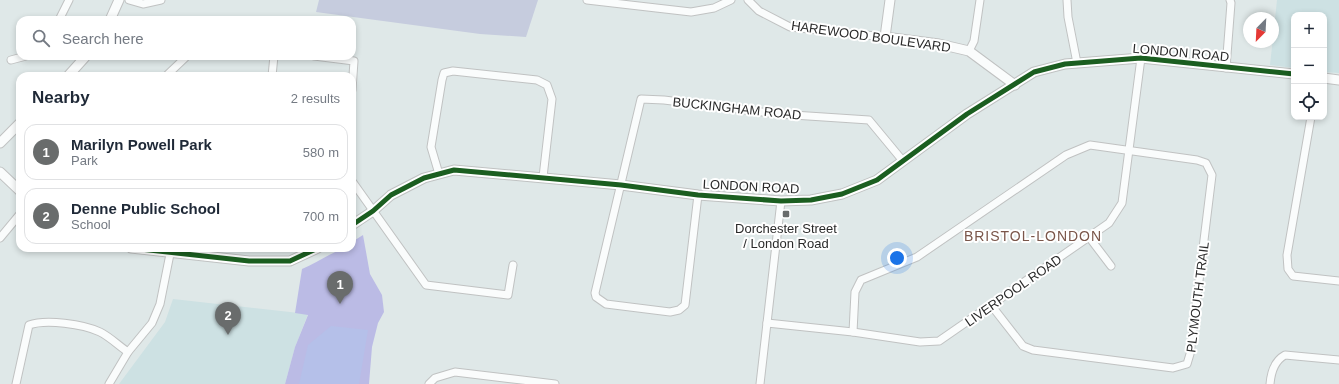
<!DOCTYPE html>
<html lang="en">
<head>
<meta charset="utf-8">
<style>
  :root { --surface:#fff; --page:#f2f2f3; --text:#1f2937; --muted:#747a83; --line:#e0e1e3; --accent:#696c6c }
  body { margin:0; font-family:Helvetica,sans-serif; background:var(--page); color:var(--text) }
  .controls { position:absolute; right:12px; top:12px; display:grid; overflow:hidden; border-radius:8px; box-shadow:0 2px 6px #0003 }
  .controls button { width:36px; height:36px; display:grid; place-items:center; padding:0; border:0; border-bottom:1px solid var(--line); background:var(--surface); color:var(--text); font:20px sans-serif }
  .compass { position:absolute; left:1243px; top:12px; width:36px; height:36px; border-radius:50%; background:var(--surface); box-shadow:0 2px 6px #0003; rotate:204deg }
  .you { position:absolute; left:897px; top:258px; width:14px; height:14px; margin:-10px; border:3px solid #fff; border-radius:50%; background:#1a73e8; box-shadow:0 0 0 6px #1a73e833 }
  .badge { display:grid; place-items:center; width:26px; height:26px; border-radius:50%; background:var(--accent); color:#fff; font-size:13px; font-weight:700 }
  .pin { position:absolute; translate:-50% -33px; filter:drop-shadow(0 1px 2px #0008) }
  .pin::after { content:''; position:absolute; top:21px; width:14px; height:12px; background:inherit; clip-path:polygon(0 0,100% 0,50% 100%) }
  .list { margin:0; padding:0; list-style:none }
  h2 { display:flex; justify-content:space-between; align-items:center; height:52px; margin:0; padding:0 16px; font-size:17px }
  h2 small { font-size:13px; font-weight:400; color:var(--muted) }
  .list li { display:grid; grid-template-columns:26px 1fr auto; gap:12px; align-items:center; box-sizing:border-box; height:56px; margin:0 8px 8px; padding:0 8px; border:1px solid var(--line); border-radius:12px }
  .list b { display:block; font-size:15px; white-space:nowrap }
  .list p { margin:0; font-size:13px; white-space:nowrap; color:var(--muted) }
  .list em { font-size:13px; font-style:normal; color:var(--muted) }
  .icon { flex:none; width:22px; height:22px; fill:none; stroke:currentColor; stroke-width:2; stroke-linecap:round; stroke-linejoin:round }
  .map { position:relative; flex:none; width:1339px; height:384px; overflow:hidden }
  .search { position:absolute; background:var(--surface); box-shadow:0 2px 6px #0003; left:16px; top:16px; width:340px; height:44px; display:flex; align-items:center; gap:10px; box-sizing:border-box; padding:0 14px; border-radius:12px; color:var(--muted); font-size:15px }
  .panel { position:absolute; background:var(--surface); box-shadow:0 2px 6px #0003; left:16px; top:72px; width:340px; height:180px; border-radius:12px }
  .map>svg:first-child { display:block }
</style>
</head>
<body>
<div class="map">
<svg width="1339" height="384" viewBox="0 0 1339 384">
  <rect width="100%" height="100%" fill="#dfe8e8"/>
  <!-- education -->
  <g fill="#cde1e3">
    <path d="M1277 0H1339V73L1324 72V15H1294V68L1270 65Z"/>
    <path d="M173 299 308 314 295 347 285 384H119L165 322Z"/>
  </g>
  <!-- green -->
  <path fill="#bbbbe5" d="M363 235 370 274 382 295 384 312 378 323 372 347 369 384H285L295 347 308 315 295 313 302 269C318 263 335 248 352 248V242Z"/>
  <!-- cemetery -->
  <path fill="#c6ccde" d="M319 0H538L526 37 480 34 316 12Z"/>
  <!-- pitch -->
  <path fill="#b5c0e9" d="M331 326 368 330 359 384H299L308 345Z"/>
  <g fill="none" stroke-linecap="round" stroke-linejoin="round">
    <!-- street casing -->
    <g stroke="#c0c2c2" stroke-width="9">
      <g id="street">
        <path d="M129 0 143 4 161 0"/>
        <path d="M587 0 691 12 714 8 731 0"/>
        <path d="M748 0 759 11 790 27 885 37"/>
        <path d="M1067 0 1068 17 1077 63"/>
        <path d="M59 20 69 0"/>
        <path d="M969 51 974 41 980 0"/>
        <path d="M314 56 354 61 352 90"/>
        <path d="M11 60 26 56"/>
        <path d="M1226 68 1231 3 1230 0"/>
        <path d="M166 76 187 56"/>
        <path d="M272 76 274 56"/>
        <path d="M1311 117 1287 255 1288 269 1293 276 1339 281"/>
        <path d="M439 174 431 147 442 80 444 73 453 71 537 80 547 85 552 99 543 177"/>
        <path d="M352 181 426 285 508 295 513 265"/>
        <path d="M698 195 685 305 679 310 670 312 606 304 596 297 595 293 641 99 664 100 778 114 869 120 903 161"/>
        <path d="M1089 237 1111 266"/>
        <path d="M0 238 20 214"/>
        <path d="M767 323 853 332 920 342 939 341 1109 223 1122 203 1141 58"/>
        <path d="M853 332 855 292 861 280 917 257 1066 155 1090 145 1197 160 1206 163 1212 175 1190 354 1187 364 1173 368 1033 350 1023 346 991 305"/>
        <path d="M16 384 29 325C46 319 83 324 100 332 110 337 119 346 128 352"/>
        <path d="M109 384 128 352 152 323 160 304 171 249"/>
        <path d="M429 384 435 378 455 372 555 384"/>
        <path d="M760 384 781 201"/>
        <path d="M1270 384C1271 372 1274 361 1285 355L1339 360"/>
      </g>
    </g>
    <!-- secondary casing -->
    <g stroke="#c0c2c2" stroke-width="11">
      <g id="secondary">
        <path d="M890 0 885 37 939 44 969 51 1015 85"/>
        <path d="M110 20 119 0"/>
        <path d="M68 76 86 56"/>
        <path d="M1324 78 1339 80"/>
        <path d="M0 143 20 123"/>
        <path d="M0 172 20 191"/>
        <path d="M352 225 373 211 391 195 424 178 454 170 621 185 698 195 781 201 811 200 842 194 877 180 967 114 1034 72 1065 64 1141 58 1294 74"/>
        <path d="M131 248 249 261H290L318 248"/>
      </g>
    </g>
    <!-- street -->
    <use href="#street" stroke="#fafcfc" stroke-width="7"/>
    <!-- secondary -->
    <use href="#secondary" stroke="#fafcfc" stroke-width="9"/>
    <!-- cycleway casing -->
    <g stroke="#fff" stroke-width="8">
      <g id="cycleway">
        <path d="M352 225 373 211 391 195 424 178 454 170 621 185 698 195 781 201 811 200 842 194 877 180 967 114 1034 72 1065 64 1141 58 1294 74"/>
        <path d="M131 248 249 261H290L318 248"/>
      </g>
    </g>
    <!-- cycleway -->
    <use href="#cycleway" stroke="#1b5e20" stroke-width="5"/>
  </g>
  <!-- markers -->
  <rect fill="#696c6c" stroke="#fff" stroke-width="1.5" x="782" y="210" width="8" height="8" rx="2"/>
  <g text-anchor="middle" stroke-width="4" stroke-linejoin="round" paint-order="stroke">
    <!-- street labels -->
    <g font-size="13" fill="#2a2a2a" stroke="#fff">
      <text transform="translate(871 36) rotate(8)" y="5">HAREWOOD BOULEVARD</text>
      <text transform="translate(1181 52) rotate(5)" y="5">LONDON ROAD</text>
      <text transform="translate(737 108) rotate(6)" y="5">BUCKINGHAM ROAD</text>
      <text transform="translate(751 186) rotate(3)" y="5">LONDON ROAD</text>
      <text transform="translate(1013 290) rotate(-35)" y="5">LIVERPOOL ROAD</text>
      <text transform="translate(1197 297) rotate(-83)" y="5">PLYMOUTH TRAIL</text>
    </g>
    <!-- poi labels -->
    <g font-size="13" fill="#2a2a2a" stroke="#fff">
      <text x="786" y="233">Dorchester Street<tspan x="786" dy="15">/ London Road</tspan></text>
    </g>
    <!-- neighbourhood labels -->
    <g font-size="14" letter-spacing="1" fill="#7a564a" stroke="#fff">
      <text x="1033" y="241">BRISTOL-LONDON</text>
    </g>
  </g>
</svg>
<div class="controls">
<button>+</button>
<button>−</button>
<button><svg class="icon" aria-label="locate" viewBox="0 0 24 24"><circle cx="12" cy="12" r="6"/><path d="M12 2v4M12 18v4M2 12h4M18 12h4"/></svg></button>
</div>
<svg class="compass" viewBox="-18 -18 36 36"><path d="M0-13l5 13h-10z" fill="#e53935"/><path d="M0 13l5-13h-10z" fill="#747a83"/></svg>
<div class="you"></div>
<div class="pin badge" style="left:340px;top:304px">1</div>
<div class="pin badge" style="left:228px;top:335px">2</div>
<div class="search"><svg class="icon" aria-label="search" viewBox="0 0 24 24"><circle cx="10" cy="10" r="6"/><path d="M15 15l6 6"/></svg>Search here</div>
<section class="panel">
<h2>Nearby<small>2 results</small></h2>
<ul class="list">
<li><span class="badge">1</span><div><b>Marilyn Powell Park</b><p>Park</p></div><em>580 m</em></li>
<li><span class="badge">2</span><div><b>Denne Public School</b><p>School</p></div><em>700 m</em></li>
</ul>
</section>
</div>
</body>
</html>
